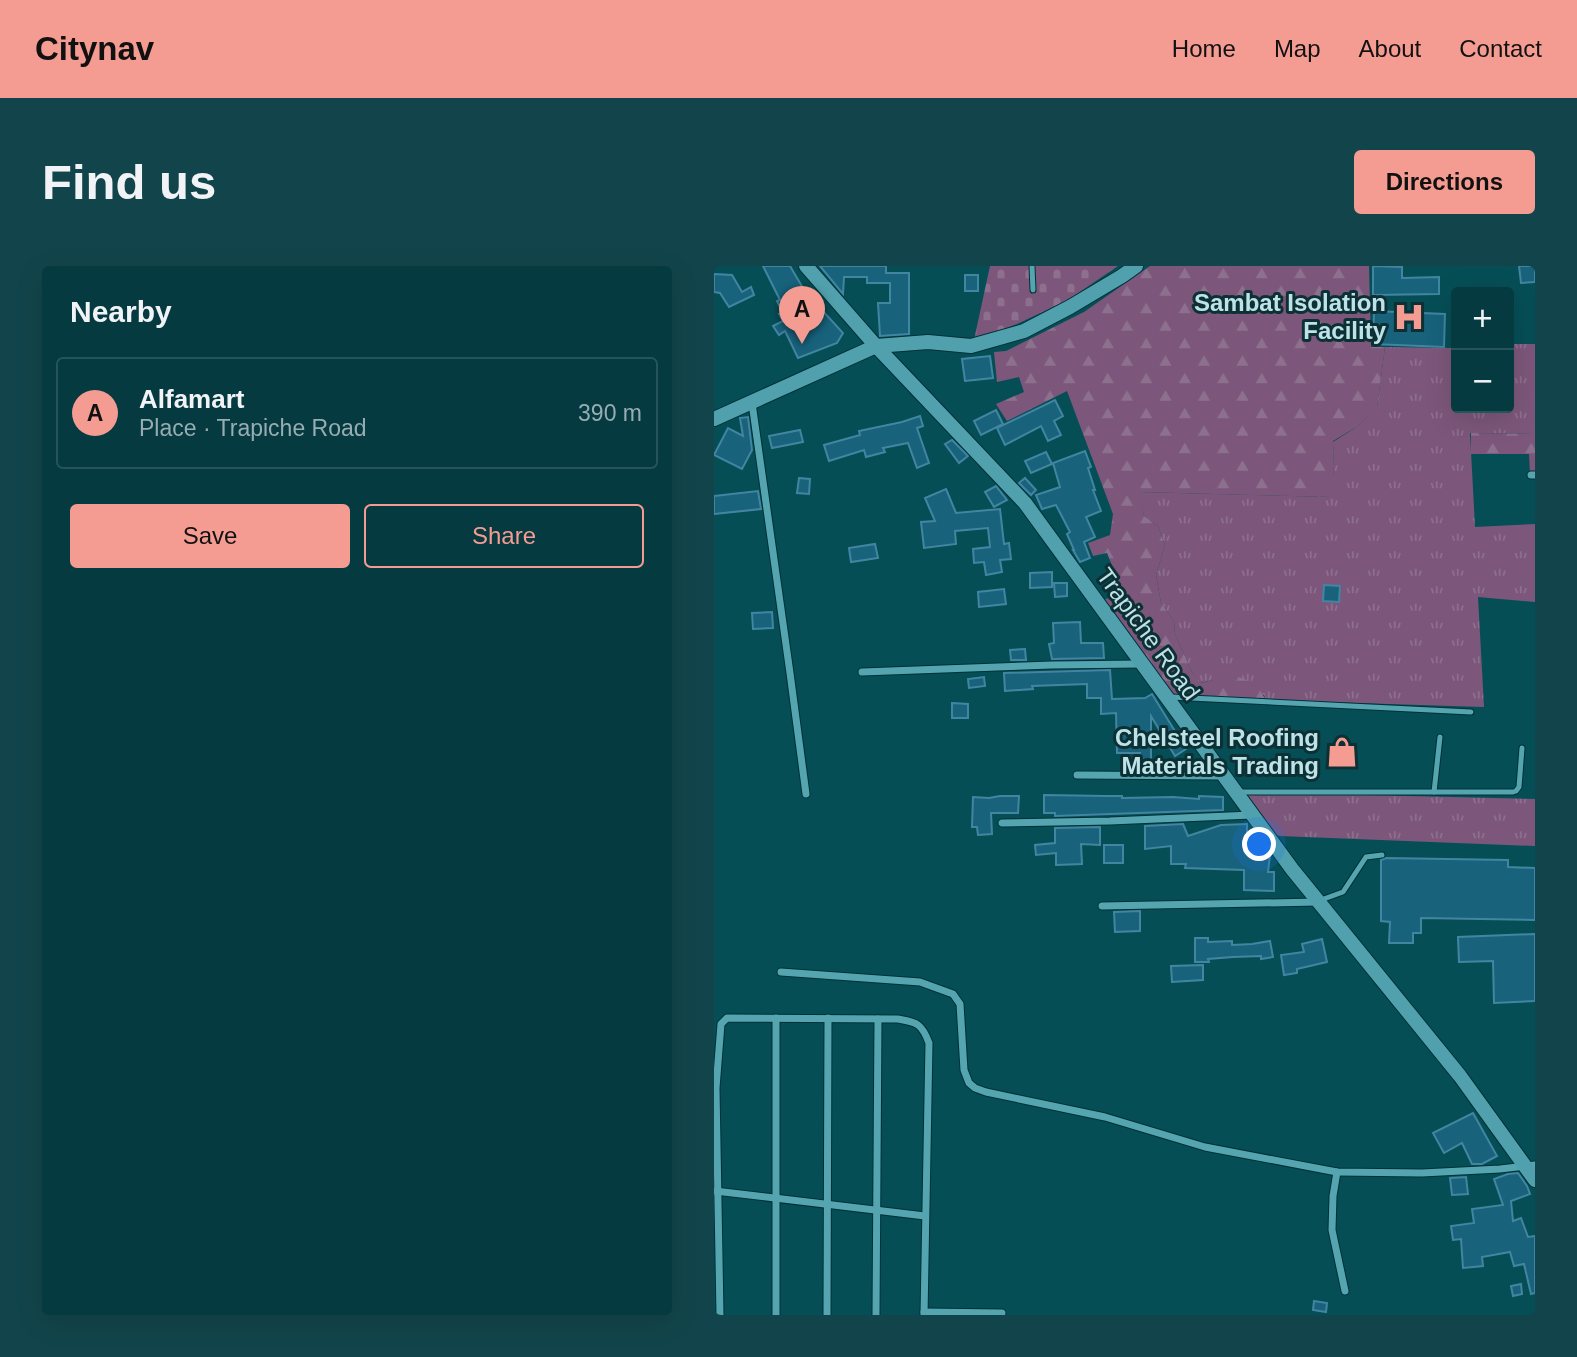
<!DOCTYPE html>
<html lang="en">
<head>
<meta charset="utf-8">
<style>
  :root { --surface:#043a40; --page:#12454b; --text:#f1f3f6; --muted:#97adb1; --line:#255459; --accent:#f59c92 }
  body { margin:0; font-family:Helvetica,sans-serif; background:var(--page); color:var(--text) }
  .controls { position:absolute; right:21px; top:21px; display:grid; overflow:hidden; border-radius:7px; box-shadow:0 7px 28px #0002 }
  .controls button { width:63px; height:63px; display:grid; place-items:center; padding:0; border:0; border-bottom:2px solid var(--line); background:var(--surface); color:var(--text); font:35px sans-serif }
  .you { position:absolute; left:546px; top:579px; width:24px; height:24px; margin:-18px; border:5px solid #fff; border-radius:50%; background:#1a73e8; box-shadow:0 0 0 10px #1a73e833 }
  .badge { display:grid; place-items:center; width:46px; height:46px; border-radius:50%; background:var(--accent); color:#111; font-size:23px; font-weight:700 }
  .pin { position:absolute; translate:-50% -58px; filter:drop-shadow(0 2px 4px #0008) }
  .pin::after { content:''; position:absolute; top:37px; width:24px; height:21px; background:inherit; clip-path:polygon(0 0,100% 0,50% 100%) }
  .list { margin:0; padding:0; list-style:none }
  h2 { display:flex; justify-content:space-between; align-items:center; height:91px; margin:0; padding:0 28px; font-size:30px }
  h2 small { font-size:23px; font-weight:400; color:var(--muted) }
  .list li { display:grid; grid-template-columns:46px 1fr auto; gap:21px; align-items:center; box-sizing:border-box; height:112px; margin:0 14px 14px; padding:0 14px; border:2px solid var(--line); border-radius:7px }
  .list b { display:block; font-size:26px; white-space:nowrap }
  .list p { margin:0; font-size:23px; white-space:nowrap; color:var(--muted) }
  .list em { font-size:23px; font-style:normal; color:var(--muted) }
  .actions { display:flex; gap:14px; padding:21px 28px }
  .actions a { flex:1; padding:16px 0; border:2px solid var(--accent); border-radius:7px; text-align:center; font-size:24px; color:var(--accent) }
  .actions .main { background:var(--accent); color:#111 }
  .map { position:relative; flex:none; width:821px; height:1049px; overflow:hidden; border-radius:7px }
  header { display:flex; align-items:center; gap:42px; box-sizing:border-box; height:98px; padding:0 35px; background:var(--accent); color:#111 }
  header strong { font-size:33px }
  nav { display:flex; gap:38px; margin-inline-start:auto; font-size:24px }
  .intro { display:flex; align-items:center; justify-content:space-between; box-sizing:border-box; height:168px; padding:0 42px }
  h1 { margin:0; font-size:49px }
  .button { padding:18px 32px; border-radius:7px; background:var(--accent); color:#111; font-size:24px; font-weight:700 }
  main { display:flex; gap:42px; padding:0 42px }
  aside { flex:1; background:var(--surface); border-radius:7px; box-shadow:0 7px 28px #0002 }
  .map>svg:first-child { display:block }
</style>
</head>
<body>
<header>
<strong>Citynav</strong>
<nav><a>Home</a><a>Map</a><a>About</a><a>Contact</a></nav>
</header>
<div class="intro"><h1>Find us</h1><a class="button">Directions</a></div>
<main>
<aside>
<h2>Nearby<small></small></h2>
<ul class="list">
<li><span class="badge">A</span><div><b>Alfamart</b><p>Place · Trapiche Road</p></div><em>390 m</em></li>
</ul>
<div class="actions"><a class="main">Save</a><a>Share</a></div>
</aside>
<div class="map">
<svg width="821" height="1049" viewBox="0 0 821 1049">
  <defs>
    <pattern id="grass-tufts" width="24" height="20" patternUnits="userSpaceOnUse" patternTransform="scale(1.75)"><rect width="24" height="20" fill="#7c577b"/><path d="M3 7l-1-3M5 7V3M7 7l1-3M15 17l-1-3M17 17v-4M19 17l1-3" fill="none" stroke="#8d6f8e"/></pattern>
    <pattern id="forest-firs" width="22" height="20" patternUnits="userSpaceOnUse" patternTransform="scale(1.75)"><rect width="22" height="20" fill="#7c577b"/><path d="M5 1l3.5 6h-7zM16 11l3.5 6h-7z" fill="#8d6f8e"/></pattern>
    <pattern id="cemetery-stones" width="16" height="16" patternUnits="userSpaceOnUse" patternTransform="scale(1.75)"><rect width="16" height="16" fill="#7c577b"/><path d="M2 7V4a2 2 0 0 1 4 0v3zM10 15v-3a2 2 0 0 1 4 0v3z" fill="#8d6f8e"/></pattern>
  </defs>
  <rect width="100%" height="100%" fill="#064e56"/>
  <!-- grass -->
  <g fill="url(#grass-tufts)">
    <path d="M795 78H821V168L756 167 761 261 821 258V336L764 331 770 441 552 434 550 429 499 414 486 417 478 406 461 368 460 355 447 337 442 309 451 279 444 260 430 250 425 226 617 231 620 200 619 176 644 160 663 141 671 81 742 82V142H795Z"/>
    <path d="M521 526 821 533V580L566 570 551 566Z"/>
  </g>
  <!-- forest -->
  <g fill="url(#forest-firs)">
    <path d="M436 0H655L657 81H671L663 142 644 160 619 175 620 200 618 231 426 226 430 250 444 260 451 279 442 309 447 337 460 355 461 368 478 406 487 417 499 414 510 405 542 418 552 434 459 432 389 334 409 327 393 287 379 290 374 277 396 269 399 248 353 125 293 155 282 138 310 126 305 111 283 116 280 86 292 85 370 46Z"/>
    <path d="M757 167 821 168V208H816L815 188H757Z"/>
  </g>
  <!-- cemetery -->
  <path fill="url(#cemetery-stones)" d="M276 0H404L354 34 303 58 260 74Z"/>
  <!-- building -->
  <g fill="#18627c" stroke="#4285a1" stroke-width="2">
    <path d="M49 0H76L96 34 98 33 129 67 123 77 84 92 71 65 65 69 59 60 69 55 65 48 69 47 63 35 66 34Z"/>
    <path d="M106 0H172V7H195V68L166 70 164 37H176V17H153V11H130L129 28Z"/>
    <path d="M659 0 688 1V12L725 11V28L659 29Z"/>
    <path d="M805 0H821V16L807 17Z"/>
    <path d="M0 8 18 9 28 26 37 21 40 29 15 41 6 27 0 26Z"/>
    <rect x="251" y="9" width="13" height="16"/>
    <path d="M660 45 731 48 730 81 659 78Z"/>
    <path d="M276 90 279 112 251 115 248 93Z"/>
    <path d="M341 134 349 150 340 155 347 169 334 175 327 160 291 179 283 162Z"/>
    <path d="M282 144 289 158 267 169 260 155Z"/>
    <path d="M206 150 209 160 203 162 215 197 203 202 194 177 169 182 171 186 152 191 150 184 115 195 110 179 146 169 145 165 188 156Z"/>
    <path d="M34 151 38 184 28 203 0 189 14 162 29 170 26 152Z"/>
    <path d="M86 164 89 176 58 182 55 170Z"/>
    <path d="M238 174 254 190 245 197 231 178Z"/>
    <path d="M371 185 377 201 374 202 381 224H379L387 245 372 251 381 271 370 276 376 292 366 296 359 284H360L353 268 356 266 342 239 328 243 322 229 346 221 339 197Z"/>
    <path d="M332 186 338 198 317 207 311 195Z"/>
    <path d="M85 212 96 213 95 228 83 227Z"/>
    <path d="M311 212 322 224 317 229 305 217Z"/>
    <path d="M282 220 293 234 280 241 271 226Z"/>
    <path d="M232 223 242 247 286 243 290 278 295 277 297 293 286 294 288 306 272 309 270 296 260 297 259 283 276 281 274 262 241 265 242 278 210 282 207 256 221 255 211 232Z"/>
    <path d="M44 225 47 243 0 248V230Z"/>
    <path d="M161 278 164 292 137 296 135 282Z"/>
    <path d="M338 306V321L316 322V307Z"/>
    <path d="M340 317H353V330L341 331Z"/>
    <path d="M610 319 626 320 625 336 609 335Z"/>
    <path d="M290 323 292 338 265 341 264 326Z"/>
    <path d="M58 346 59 362 39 363 38 347Z"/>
    <path d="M366 356 367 377H389L390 392 338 393 335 378 340 377 339 357Z"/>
    <path d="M311 383 312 394H297L296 384Z"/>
    <path d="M396 404 398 433 431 432 438 428 472 483 461 490 437 450V495H426V487H403L402 447 387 448V432H373V418L318 420 319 423 291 425 290 407Z"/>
    <path d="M270 411 271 420 255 422 254 413Z"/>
    <path d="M238 437 254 438V452H238Z"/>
    <path d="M330 529 392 530H408V532L459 531 485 533V530L509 531V544L341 550V547H330Z"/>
    <path d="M286 530H305L304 547H277L278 568 264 569 263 561H258L259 531 275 532Z"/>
    <path d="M469 558 474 570 507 559 533 558V577H547L556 589 554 606H560V625L530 624V604L471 602 472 598H457V580L431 583V560Z"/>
    <path d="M386 561V579L367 578 368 598 342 599V587L322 589 321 579 341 577V562Z"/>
    <rect x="390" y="579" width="19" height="18"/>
    <path d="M672 592 794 594V601L821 602V654L707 652V667H699V677H675L676 656 667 655V594Z"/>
    <path d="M426 645V665L401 666 400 646Z"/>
    <path d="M821 668V735L780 737 779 695 745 696 744 671Z"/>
    <path d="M481 672H494V676L518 675V679L538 678 556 675 559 691 547 693V690L519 691 494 693 495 696H481Z"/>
    <path d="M608 673 613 696 583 703V707L570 709 567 689 590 686 588 678Z"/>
    <path d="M489 699V714L458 716 457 700Z"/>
    <path d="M759 847 783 890 768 898H758L748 877 730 887 719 867Z"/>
    <path d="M804 907 813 920 816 928 797 935 799 955 807 952 814 971 821 970V1027L817 1028 810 998 800 1000 796 986 768 991 769 1000 749 1002 747 973 739 974 737 960 760 957 758 943 789 939 780 913 794 908Z"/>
    <path d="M752 911 754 928 738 929 736 912Z"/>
    <path d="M807 1018 808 1028 799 1030 797 1020Z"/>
    <path d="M600 1035 613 1037 612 1046 599 1044Z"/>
  </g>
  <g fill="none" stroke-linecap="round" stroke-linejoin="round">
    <!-- lane casing -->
    <g stroke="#023137" stroke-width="7">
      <g id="lane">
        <path d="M318 0 319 24"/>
        <path d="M456 431 757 446"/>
        <path d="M524 526H799L802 525 805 521 808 482"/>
        <path d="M720 526 726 471"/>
        <path d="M607 634 629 626 652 591 668 589"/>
      </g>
    </g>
    <!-- street casing -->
    <g stroke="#023137" stroke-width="9">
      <g id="street">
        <path d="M38 137 76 407 92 528"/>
        <path d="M817 209H821"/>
        <path d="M148 406 338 399 427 398"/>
        <path d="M363 509 509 510"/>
        <path d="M288 557 396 555 538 549"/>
        <path d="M388 640 604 636"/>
        <path d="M67 706 206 716 239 728 246 738 250 804 255 817 261 822 272 826 391 851 491 881 623 906 708 907 786 903 821 899"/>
        <path d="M623 906 619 930 618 964 631 1025"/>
        <path d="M1 925 211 950"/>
        <path d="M210 1046 288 1047"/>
        <path d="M6 1049 2 822 7 758 13 752 184 753C203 756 208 758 215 777L210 1049"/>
        <path d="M62 1049V752"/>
        <path d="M113 1049 114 752"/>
        <path d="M162 1049 164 753"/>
      </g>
    </g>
    <!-- secondary casing -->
    <g stroke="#023137" stroke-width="16">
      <g id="secondary">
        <path d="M92 0 162 80 311 237 578 603 746 810 821 914"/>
        <path d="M0 153 162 80 214 76 257 80 310 65 356 41 408 10 422 0"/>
      </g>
    </g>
    <!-- lane -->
    <use href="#lane" stroke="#55a5b0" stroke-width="5"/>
    <!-- street -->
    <use href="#street" stroke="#55a5b0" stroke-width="7"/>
    <!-- secondary -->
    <use href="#secondary" stroke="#50a1ad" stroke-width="14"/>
  </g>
  <!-- icons -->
  <defs>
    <g id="hospital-bare" transform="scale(2.415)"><path d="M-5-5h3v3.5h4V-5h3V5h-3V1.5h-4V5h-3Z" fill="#f59c92" stroke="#0d3035" stroke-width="2.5" paint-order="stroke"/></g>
    <g id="shop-bare" transform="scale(2.415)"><path d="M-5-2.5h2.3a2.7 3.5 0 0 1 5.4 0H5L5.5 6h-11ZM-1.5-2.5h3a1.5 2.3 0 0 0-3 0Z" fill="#f59c92" stroke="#0d3035" stroke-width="2.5" paint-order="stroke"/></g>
  </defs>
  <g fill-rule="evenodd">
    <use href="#hospital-bare" x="695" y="51"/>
    <use href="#shop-bare" x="628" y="486"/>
  </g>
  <g text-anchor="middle" stroke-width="6" stroke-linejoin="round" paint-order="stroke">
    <!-- poi labels -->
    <g font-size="24" font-weight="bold" fill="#bde3e8" stroke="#0d3035" text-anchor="end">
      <text x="672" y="45">Sambat Isolation<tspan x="672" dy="28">Facility</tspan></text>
      <text x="605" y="480">Chelsteel Roofing<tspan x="605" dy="28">Materials Trading</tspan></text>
    </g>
    <!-- street labels -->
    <g font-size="24" fill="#bde3e8" stroke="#0d3035">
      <text transform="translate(434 368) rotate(54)" y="8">Trapiche Road</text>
    </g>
  </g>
</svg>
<div class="controls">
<button>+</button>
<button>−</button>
</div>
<div class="you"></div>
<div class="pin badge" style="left:88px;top:78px">A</div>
</div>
</main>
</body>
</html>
